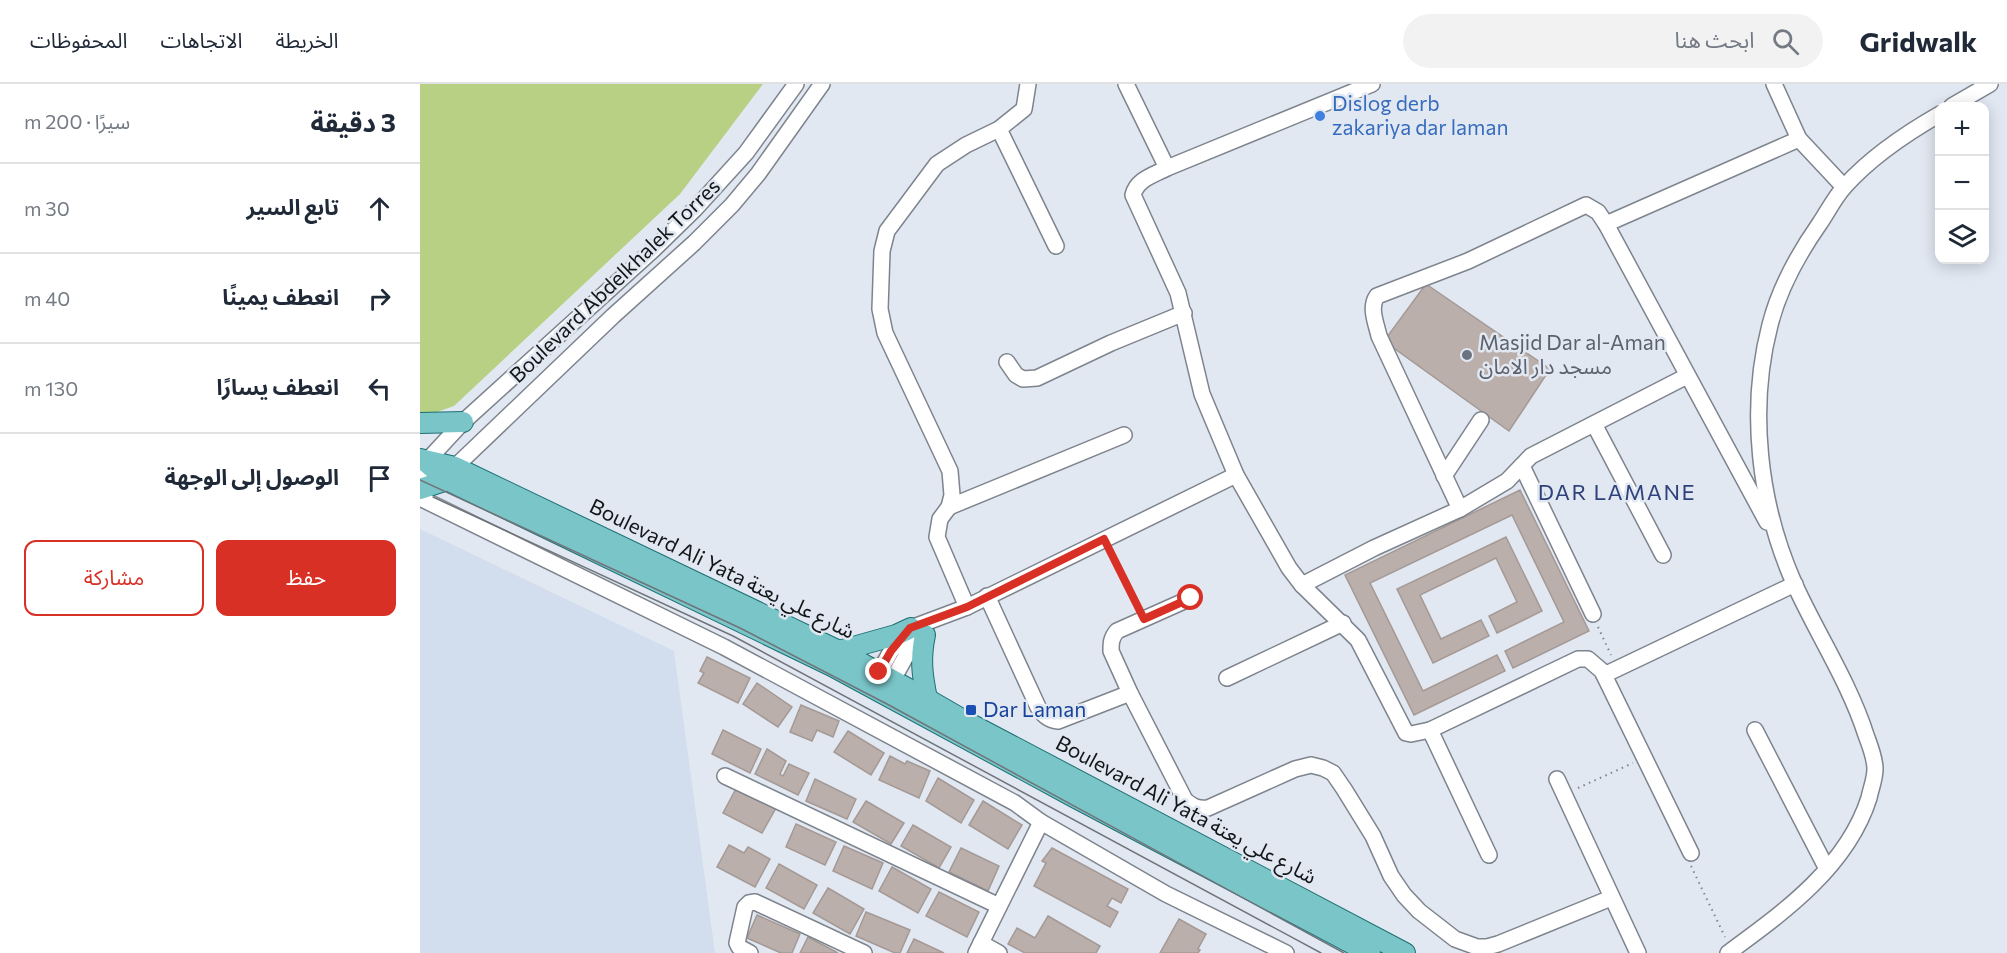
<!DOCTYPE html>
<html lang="ar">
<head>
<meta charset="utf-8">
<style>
  :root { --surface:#fff; --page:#f2f2f3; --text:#1f2937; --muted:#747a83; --line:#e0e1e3; --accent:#d93025 }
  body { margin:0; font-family:Commissioner,"Noto Sans Arabic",sans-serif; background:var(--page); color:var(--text); direction:rtl }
  .controls { position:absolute; right:18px; top:18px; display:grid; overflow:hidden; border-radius:12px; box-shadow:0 3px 15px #0003 }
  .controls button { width:54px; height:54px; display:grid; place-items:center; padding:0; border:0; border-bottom:2px solid var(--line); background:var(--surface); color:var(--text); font:30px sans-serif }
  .stop { position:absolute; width:18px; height:18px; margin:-14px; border:4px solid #d93025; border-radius:50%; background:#fff }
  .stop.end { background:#d93025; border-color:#fff; box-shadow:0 2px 6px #0008 }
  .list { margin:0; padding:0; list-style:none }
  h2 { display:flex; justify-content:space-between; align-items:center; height:78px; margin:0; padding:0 24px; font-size:26px }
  h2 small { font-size:20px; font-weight:400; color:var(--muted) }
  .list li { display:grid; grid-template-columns:39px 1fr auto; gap:18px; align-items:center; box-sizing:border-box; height:90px; padding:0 24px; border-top:2px solid var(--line) }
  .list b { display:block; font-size:22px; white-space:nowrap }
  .list em { font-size:20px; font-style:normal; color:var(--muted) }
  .actions { display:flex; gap:12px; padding:18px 24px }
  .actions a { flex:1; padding:14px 0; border:2px solid var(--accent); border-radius:12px; text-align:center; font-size:21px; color:var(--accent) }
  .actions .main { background:var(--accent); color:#fff }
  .icon { flex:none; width:33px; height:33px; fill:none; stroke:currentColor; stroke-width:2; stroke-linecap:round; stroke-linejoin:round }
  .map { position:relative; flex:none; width:1587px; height:869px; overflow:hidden; direction:ltr }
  header { display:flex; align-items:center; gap:36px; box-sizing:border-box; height:84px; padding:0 30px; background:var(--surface); border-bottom:2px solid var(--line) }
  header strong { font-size:28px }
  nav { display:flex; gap:33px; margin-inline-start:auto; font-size:21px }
  .search { width:420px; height:54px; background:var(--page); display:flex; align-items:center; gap:15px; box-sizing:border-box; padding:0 21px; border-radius:33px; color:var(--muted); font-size:22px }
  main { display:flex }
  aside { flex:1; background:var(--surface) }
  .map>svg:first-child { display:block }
</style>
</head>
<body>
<header>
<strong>Gridwalk</strong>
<div class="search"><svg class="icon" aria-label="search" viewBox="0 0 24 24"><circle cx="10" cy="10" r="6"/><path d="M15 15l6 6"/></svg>ابحث هنا</div>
<nav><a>الخريطة</a><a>الاتجاهات</a><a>المحفوظات</a></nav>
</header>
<main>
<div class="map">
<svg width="1587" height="869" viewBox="0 0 1587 869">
  <rect width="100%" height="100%" fill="#e1e8f2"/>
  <!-- built -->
  <path fill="#d2dded" d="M0 445 254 567 295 869H0Z"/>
  <!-- green -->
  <path fill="#b8d084" d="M0 0H343L260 110 34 322 0 334Z"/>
  <!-- building -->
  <g fill="#bbafab" stroke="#a49995" stroke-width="1.5">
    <path d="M1006 200 1130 285 1089 347 964 257Z"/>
    <path d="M1100 406 1169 547 1093 584 1085 567 1144 538 1092 431 950 499 1003 607 1077 571 1085 587 994 631 925 491Z"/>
    <path d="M1086 453 1122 527 1077 549 1069 532 1097 518 1076 474 1000 511 1021 555 1061 536 1069 552 1013 579 977 505Z"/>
    <path d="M287 573 330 594 318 619 278 599 284 589 280 587Z"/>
    <path d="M337 599 372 623 358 643 323 620Z"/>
    <path d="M381 621 419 637 413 653 397 646 392 657 370 648Z"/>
    <path d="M303 646 341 665 330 689 292 670Z"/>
    <path d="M428 647 464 669 451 691 414 668Z"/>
    <path d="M347 665 366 677 360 690 363 692 369 680 389 689 378 711 335 690Z"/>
    <path d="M470 672 485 680 487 677 510 687 499 714 459 696Z"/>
    <path d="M518 694 554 716 541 739 506 717Z"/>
    <path d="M395 695 436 715 427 735 386 717Z"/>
    <path d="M317 703 356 724 342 749 303 729Z"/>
    <path d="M446 717 484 739 471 760 433 738Z"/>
    <path d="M563 717 602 741 588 765 549 741Z"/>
    <path d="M376 740 416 758 405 781 366 763Z"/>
    <path d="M493 741 531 763 519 784 481 762Z"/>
    <path d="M309 761 324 769 328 763 350 775 335 803 297 783Z"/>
    <path d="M424 762 463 779 452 805 413 787Z"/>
    <path d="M541 764 579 782 568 807 529 788Z"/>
    <path d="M632 764 708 805 701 819 692 814 687 822 698 828 690 843 614 802 626 779 622 777Z"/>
    <path d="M359 780 397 801 384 825 346 804Z"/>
    <path d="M472 783 511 805 498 829 459 807Z"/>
    <path d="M408 804 444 825 430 850 393 829Z"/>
    <path d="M519 808 559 828 547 853 506 832Z"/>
    <path d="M446 828 490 846 480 869H475L436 852Z"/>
    <path d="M337 831 380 850 372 869H361L327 854Z"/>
    <path d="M628 832 680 862 676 869H605L588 860 597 844 615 854Z"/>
    <path d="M759 835 786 850 778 865 780 866 778 869H740Z"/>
    <path d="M388 853 418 869H380Z"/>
    <path d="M494 855 524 869H487Z"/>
  </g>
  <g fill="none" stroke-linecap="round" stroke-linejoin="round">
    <!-- minor casing -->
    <g stroke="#7e848d" stroke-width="18">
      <g id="minor">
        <path d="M706 0 747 84"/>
        <path d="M952 0 747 84C734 91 717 95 713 111L758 209 782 310 816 391 869 484 882 501 938 556 986 649 991 650 1010 646 1158 575H1168L1182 587 1271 769"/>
        <path d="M1354 0 1379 55 1424 103"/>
        <path d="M1532 22 1570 0"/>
        <path d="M579 45 636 162"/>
        <path d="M1186 140 1379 55"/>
        <path d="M587 278 596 291 603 295 617 294 691 259 764 229"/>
        <path d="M1174 340 1243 471"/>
        <path d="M1102 382 1173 530"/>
        <path d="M35 383 193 232 274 159 312 121 338 90 402 0"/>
        <path d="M0 390 6 378 43 338 234 165 275 125 326 69 376 0"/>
        <path d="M1024 392 1061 336"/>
        <path d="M0 414 304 563 595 719 621 738 746 810 866 869"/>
        <path d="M529 423 704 351"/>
        <path d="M1040 425 959 252C956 239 949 223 957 212L1048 177 1166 121 1178 128 1186 140 1347 438"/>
        <path d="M882 501 954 464 1040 425 1087 397 1111 372 1267 292"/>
        <path d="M567 512 618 623C623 631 628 636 638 637L710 609"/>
        <path d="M771 514 697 547C691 554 691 559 691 567L710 609 765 716C773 723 778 725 788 724L875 685 891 681 903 684 913 689 924 705 953 752 971 792 984 811 999 827 1035 855 1057 863H1067L1078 860 1191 814"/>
        <path d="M547 523 517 453 520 435 529 423 532 411 530 387 465 249 460 225 462 167 467 147 517 80 546 61 579 45 604 25 608 0"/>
        <path d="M1184 591 1375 500"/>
        <path d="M807 594 923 539"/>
        <path d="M455 596 471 567 491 544 547 523 816 391"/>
        <path d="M467 606 486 572 506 549"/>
        <path d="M1010 646 1069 771"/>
        <path d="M1335 646 1407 785"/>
        <path d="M305 692 579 822"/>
        <path d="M1137 695 1218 869"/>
        <path d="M561 859 579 869"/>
        <path d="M330 869 319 863 317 859 325 823 329 819 335 818 444 869"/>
        <path d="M556 869 621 738"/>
        <path d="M1308 869C1364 828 1427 783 1449 714 1451 704 1455 695 1455 685 1455 674 1450 662 1446 651 1429 598 1397 550 1374 499 1339 420 1328 325 1350 241 1359 205 1379 169 1400 139 1408 127 1415 113 1425 102 1452 72 1485 50 1520 30"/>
      </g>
    </g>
    <!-- major casing -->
    <g stroke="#1c6f73" stroke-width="22">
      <g id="major">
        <path d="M0 339 43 338"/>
        <path d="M0 375 35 383 419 567 507 615 545 637 985 869"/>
        <path d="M6 378 27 396 412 582 654 713 950 869"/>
        <path d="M0 405 27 396 33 387"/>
        <path d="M505 551C500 575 502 590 507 615"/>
        <path d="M419 567 476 551 491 544"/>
      </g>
    </g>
    <!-- path -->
    <g stroke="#80858c" stroke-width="2" stroke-dasharray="1.5 4.5" stroke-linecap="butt">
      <path d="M690 468 717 522"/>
      <path d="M1178 543 1191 571"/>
      <path d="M1158 704 1213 679"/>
      <path d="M1271 782 1305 853"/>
    </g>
    <!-- minor -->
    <use href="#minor" stroke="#fff" stroke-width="15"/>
    <!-- major -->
    <use href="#major" stroke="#7ac5c8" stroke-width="20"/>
    <!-- tram -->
    <g stroke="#6f747a" stroke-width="1.5">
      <path d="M0 396 320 544 467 620 924 869"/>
      <path d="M13 413 313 552 901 869"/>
    </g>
  </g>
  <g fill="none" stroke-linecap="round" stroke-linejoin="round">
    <!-- route -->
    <path stroke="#d93025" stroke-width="8" d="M459 588 471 567 490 544 547 523 684 455 724 535 771 514"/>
  </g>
  <!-- markers -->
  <circle fill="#3f7fe0" stroke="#e1e8f2" stroke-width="2" cx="900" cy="32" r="6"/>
  <circle fill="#6b7280" stroke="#e1e8f2" stroke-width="2" cx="1047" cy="271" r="6"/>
  <rect fill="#1a4fb4" stroke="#e1e8f2" stroke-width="2" x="545" y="620" width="12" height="12" rx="3"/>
  <g text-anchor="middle" stroke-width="5" stroke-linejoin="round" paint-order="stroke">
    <!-- shop labels -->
    <g font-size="21" fill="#366cbe" stroke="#e1e8f2" text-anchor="start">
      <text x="912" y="27">Dislog derb<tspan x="912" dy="24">zakariya dar laman</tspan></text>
    </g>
    <!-- street labels -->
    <g font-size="21" fill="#131619" stroke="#e1e8f2">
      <text transform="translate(195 197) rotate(-44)" y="7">Boulevard Abdelkhalek Torres</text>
      <text transform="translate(302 485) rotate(26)" y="7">Boulevard Ali Yata شارع علي يعتة</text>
      <text transform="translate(766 726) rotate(28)" y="7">Boulevard Ali Yata شارع علي يعتة</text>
    </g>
    <!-- worship labels -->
    <g font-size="21" fill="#5b616d" stroke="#e1e8f2" text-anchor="start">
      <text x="1059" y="266">Masjid Dar al-Aman<tspan x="1059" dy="24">مسجد دار الامان</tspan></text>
    </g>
    <!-- transit labels -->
    <g font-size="21" fill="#164399" stroke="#e1e8f2" text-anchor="start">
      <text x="563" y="633">Dar Laman</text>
    </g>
    <!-- neighbourhood labels -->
    <g font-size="22" letter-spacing="1.5" fill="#2f427b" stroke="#e1e8f2">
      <text x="1197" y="416">DAR LAMANE</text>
    </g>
  </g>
</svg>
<div class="controls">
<button>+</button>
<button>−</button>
<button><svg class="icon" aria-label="layers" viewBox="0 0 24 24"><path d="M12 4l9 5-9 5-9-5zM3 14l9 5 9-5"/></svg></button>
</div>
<div class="stop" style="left:771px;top:514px"></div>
<div class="stop end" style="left:459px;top:588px"></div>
</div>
<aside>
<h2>3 دقيقة<small>سيرًا · 200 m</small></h2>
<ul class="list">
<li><svg class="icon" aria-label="ahead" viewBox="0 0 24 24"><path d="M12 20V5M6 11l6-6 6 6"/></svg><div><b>تابع السير</b></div><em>30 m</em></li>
<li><svg class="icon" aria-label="right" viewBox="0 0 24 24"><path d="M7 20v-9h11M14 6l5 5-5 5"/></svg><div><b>انعطف يمينًا</b></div><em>40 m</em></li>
<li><svg class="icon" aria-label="left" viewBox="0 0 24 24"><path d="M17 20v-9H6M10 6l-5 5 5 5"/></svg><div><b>انعطف يسارًا</b></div><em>130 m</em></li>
<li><svg class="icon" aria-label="arrive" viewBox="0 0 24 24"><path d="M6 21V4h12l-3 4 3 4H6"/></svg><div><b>الوصول إلى الوجهة</b></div></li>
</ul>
<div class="actions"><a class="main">حفظ</a><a>مشاركة</a></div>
</aside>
</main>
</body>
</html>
